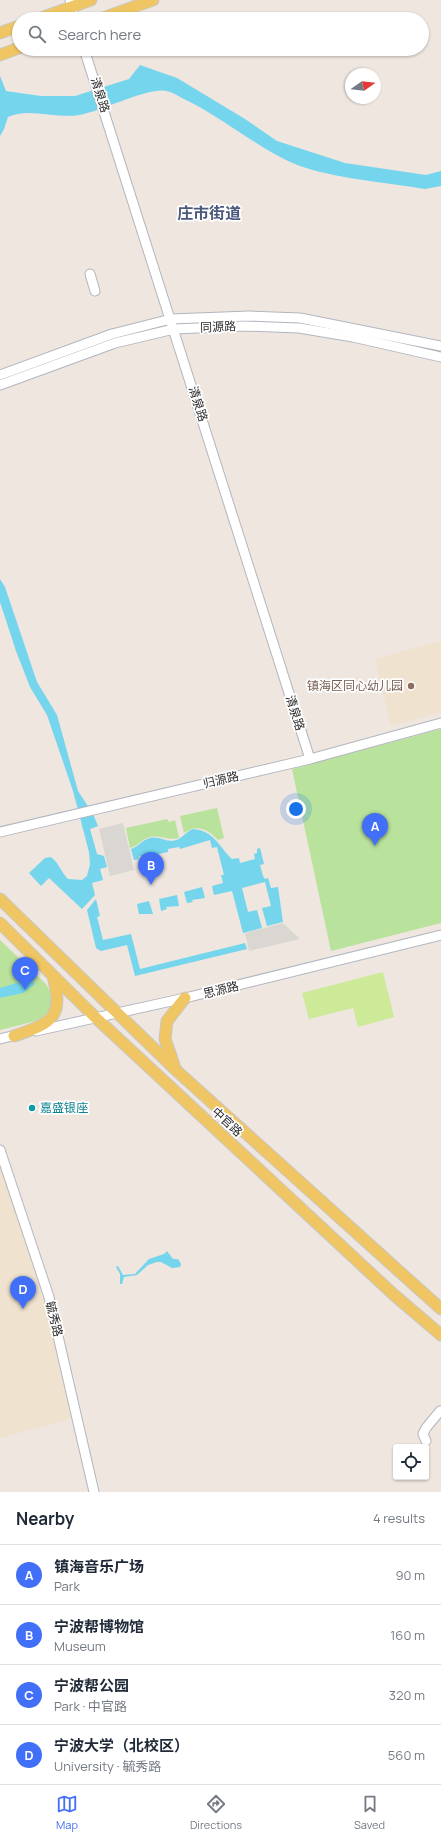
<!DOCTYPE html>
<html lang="en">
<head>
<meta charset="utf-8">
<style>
  :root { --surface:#fff; --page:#f6f6f7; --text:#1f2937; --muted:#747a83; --line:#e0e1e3; --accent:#426ff8 }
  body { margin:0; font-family:Manrope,"Noto Sans SC",sans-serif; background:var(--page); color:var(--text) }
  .controls { position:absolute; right:12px; bottom:12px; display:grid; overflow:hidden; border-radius:4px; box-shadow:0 1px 3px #0004 }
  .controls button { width:36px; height:36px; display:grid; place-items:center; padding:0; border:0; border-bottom:1px solid var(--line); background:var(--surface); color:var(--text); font:20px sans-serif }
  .compass { position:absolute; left:345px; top:68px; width:36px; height:36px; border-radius:50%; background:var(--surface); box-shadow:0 1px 3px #0004; rotate:76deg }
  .you { position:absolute; left:296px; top:809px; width:14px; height:14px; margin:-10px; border:3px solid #fff; border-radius:50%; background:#1a73e8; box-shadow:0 0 0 6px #1a73e833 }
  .badge { display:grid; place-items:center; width:26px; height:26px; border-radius:50%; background:var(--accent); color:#fff; font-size:13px; font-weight:700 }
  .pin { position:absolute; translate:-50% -33px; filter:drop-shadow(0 1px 2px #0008) }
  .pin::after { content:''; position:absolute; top:21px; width:14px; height:12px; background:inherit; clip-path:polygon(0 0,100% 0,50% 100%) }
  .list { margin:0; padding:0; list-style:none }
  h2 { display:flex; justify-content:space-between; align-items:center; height:52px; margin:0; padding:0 16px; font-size:17px }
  h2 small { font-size:13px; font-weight:400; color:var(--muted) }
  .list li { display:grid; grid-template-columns:26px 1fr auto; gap:12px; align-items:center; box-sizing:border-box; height:60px; padding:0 16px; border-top:1px solid var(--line) }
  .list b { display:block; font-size:15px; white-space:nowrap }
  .list p { margin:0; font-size:13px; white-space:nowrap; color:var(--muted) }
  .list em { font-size:13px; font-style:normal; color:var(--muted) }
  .icon { flex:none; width:22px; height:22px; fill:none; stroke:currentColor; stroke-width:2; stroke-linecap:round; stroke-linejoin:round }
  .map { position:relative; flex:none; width:441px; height:1492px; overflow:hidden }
  .search { position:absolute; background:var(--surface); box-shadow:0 1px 3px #0004; left:12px; right:12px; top:12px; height:44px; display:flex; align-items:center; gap:10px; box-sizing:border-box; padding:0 14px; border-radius:22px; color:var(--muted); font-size:15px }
  .sheet { height:292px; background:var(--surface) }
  nav { display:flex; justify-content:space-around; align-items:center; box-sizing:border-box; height:56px; border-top:1px solid var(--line); background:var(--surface); font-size:11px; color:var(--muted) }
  nav a { display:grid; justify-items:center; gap:2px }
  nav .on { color:var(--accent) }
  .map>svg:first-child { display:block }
</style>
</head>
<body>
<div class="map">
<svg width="441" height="1492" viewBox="0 0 441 1492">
  <rect width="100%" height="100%" fill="#eee6df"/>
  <!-- education -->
  <g fill="#efe2cf">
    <path d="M441 641V712L391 726 375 659Z"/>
    <path d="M0 1167 39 1286 52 1333 71 1419 0 1438Z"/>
  </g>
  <!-- green -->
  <g fill="#b9e39d">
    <path d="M441 729V923L331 951 292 769Z"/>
    <path d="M217 808 224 838 218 840C209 830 197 823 184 833L180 816Z"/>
    <path d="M167 819 169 822 175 820 179 838C169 841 160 835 150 837 142 839 138 846 130 848L126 828Z"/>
    <path d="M0 940 46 984 53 996 52 1009 40 1020 0 1030Z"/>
  </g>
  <!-- pitch -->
  <path fill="#cdea99" d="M383 972 394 1017 358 1027 353 1008 309 1019 302 993Z"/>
  <!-- plaza -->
  <g fill="#dad6d2">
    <path d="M123 823 134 870 110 876 99 829Z"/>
    <path d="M283 923 300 939 249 951 245 933Z"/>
  </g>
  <!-- water -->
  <g fill="#74d5ed">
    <path d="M140 65 177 78 245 119 277 141 345 163 426 175 441 171V186L425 189C385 182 322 178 286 160 252 143 222 118 188 101 181 98 173 92 166 91 148 87 100 112 79 115 56 119 28 107 8 117L4 129 0 136V76L6 91 41 96H75L129 79Z"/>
    <path d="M0 579 5 587 37 682 57 715 78 791 93 814 98 826 90 829 97 854 104 856 107 867 100 869 103 880 92 883 95 895 82 909 49 878 41 886 29 873 45 858 51 857C59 863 61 872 68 879L82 880 87 876 90 864 89 852 73 791 47 715 30 687 16 651 0 602Z"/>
    <path d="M193 829C215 831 218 846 232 859L239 858 240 863 255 859 254 854 257 853V849L260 848 264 864 260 865 263 876 265 879 268 878 271 888 278 887 283 922 267 926 262 908 271 906 265 882 242 888 248 912 257 910 262 928 243 933 232 891 214 895 212 886 223 883 221 875H224L217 847 212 848 210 840 180 849 179 847 168 849V852L150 856V854L138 857 139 859 134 860 131 849C138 847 142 840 150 838 157 836 165 841 172 841 182 840 185 832 193 829Z"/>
    <path d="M202 887 205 898 192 900 193 902 187 903 184 892Z"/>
    <path d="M177 895 179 906 166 907 167 909 161 911 159 899Z"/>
    <path d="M96 899 100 916 97 917 103 940 131 934 140 969 245 943 247 949 135 976 127 945 101 951 96 948 87 910Z"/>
    <path d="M149 901 153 914H139L137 904Z"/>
    <path d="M30 979 35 984 23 993 0 998V988Z"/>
    <path d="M167 1251 173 1259H178L181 1264 180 1267 172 1268 161 1262H157L148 1265 137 1275 124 1277 122 1284H120V1274L116 1267 118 1266 123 1275 135 1274 149 1259 164 1254Z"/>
  </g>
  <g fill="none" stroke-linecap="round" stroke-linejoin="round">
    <!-- minor casing -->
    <g stroke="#b2b6bf" stroke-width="11">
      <g id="minor">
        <path d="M70 0 74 19"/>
        <path d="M84 49 310 759"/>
        <path d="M90 274 95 291"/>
        <path d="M0 375 112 334 171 319 249 316 300 318 441 346"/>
        <path d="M0 385 115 343 174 329 245 326 299 328 353 337 441 357"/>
        <path d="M0 832 310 759 441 723"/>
        <path d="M36 1031 185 998 441 935"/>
        <path d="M0 1039 20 1034"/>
        <path d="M0 1150 49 1297 94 1492"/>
        <path d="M426 1441 423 1434 426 1428 440 1411"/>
      </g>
    </g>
    <!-- major casing -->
    <g stroke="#c8c8c8" stroke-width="13">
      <g id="major">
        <path d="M38 19 91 0"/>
        <path d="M100 19 153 0"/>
        <path d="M0 33 19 26"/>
        <path d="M0 55 19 48"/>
        <path d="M0 899 178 1072 441 1309"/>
        <path d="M0 923 95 1017 393 1294 441 1335"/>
        <path d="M14 1036C52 1023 64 1018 53 976"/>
        <path d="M174 1065 165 1039 167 1021 185 998"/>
      </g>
    </g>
    <!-- minor -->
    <use href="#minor" stroke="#fff" stroke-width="9"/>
    <!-- major -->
    <use href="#major" stroke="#efc663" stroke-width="11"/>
  </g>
  <!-- markers -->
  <circle fill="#8d6e63" stroke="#fff" stroke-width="1.5" cx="411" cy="686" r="4"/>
  <circle fill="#0f9aa8" stroke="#fff" stroke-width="1.5" cx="32" cy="1108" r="4"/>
  <g text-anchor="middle" stroke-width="3.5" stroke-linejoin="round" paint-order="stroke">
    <!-- street labels -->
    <g font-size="12" fill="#2c2c2c" stroke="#fff">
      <text transform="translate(100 95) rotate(72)" y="4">清泉路</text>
      <text transform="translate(218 327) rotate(-2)" y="4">同源路</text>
      <text transform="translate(198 404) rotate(72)" y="4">清泉路</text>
      <text transform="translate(295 713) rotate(72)" y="4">清泉路</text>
      <text transform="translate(221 780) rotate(-13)" y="4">归源路</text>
      <text transform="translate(221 990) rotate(-14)" y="4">思源路</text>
      <text transform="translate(227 1122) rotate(43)" y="4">中官路</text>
      <text transform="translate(54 1319) rotate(76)" y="4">毓秀路</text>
    </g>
    <!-- education labels -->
    <g font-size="12" fill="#785e54" stroke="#fff" text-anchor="end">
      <text x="403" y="690">镇海区同心幼儿园</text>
    </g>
    <!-- culture labels -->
    <g font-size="12" fill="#0d838f" stroke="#fff" text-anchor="start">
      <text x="40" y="1112">嘉盛银座</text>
    </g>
    <!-- district labels -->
    <g font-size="16" font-weight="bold" fill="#4d587d" stroke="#fff">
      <text x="209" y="219">庄市街道</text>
    </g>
  </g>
</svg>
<div class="controls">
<button><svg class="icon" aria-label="locate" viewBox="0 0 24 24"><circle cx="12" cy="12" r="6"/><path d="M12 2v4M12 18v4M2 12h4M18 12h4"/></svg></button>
</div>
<svg class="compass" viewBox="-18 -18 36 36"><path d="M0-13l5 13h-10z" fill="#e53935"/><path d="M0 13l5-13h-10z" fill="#747a83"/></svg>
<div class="you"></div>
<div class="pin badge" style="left:375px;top:846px">A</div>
<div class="pin badge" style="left:151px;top:885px">B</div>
<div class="pin badge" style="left:25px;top:990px">C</div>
<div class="pin badge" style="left:23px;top:1309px">D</div>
<div class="search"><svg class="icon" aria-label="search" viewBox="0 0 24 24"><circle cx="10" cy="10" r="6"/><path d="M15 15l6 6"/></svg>Search here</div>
</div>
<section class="sheet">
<h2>Nearby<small>4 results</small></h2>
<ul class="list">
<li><span class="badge">A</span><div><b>镇海音乐广场</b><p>Park</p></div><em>90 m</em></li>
<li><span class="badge">B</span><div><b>宁波帮博物馆</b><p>Museum</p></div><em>160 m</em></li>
<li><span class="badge">C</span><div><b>宁波帮公园</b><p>Park · 中官路</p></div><em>320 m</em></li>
<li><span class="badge">D</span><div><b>宁波大学（北校区）</b><p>University · 毓秀路</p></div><em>560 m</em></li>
</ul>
</section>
<nav>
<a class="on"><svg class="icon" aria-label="map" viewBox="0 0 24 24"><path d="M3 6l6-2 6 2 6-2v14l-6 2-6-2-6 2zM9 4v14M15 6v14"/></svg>Map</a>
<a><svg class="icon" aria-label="directions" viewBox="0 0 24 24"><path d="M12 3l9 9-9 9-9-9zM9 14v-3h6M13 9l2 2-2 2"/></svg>Directions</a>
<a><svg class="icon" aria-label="saved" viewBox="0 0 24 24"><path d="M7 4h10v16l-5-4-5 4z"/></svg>Saved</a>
</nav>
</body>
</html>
